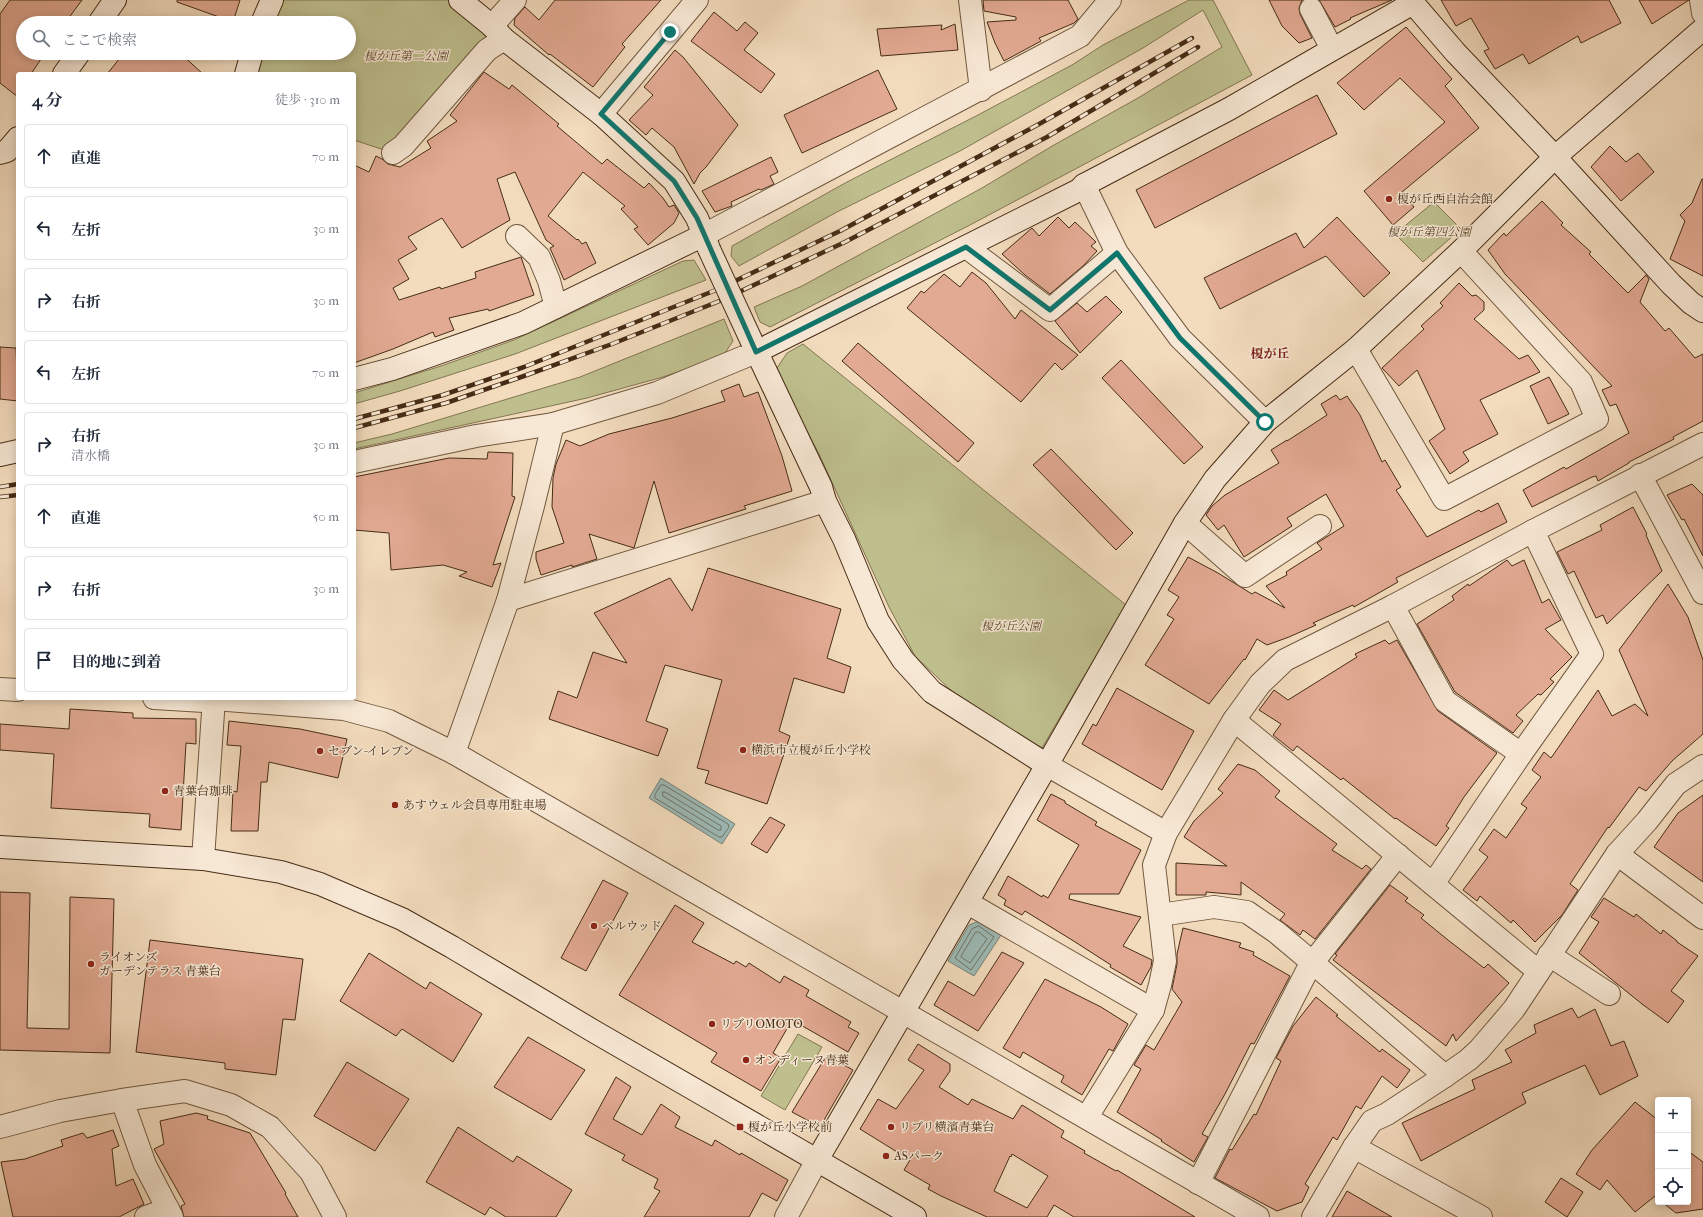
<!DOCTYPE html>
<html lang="ja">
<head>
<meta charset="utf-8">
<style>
  :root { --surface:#fff; --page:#f2f2f3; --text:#1f2937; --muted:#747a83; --line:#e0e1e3 }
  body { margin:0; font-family:"IM FELL French Canon","Noto Serif JP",serif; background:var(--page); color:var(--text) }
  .controls { position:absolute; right:12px; bottom:12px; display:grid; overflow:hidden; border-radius:4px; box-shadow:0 2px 10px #0003 }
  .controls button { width:36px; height:36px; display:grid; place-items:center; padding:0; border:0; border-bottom:1px solid var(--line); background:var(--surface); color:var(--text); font:20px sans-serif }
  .stop { position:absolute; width:12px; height:12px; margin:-9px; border:3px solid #0f766e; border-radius:50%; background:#fff }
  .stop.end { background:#0f766e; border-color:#fff; box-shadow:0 1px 4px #0008 }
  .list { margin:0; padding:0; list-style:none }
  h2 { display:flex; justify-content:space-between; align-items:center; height:52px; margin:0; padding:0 16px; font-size:17px }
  h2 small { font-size:13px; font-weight:400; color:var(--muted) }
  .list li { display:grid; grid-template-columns:26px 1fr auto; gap:12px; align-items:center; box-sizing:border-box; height:64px; margin:0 8px 8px; padding:0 8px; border:1px solid var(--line); border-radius:4px }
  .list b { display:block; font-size:15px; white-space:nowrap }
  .list p { margin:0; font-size:13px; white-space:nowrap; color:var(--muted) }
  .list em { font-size:13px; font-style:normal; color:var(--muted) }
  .icon { flex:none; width:22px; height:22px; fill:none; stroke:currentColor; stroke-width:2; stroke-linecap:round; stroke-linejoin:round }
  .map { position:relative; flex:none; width:1703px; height:1217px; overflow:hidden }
  .search { position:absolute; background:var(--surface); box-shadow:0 2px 10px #0003; left:16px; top:16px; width:340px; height:44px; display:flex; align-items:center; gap:10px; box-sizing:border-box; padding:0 14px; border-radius:22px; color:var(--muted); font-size:15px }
  .panel { position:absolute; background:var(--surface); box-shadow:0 2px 10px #0003; left:16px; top:72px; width:340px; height:628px; border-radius:4px }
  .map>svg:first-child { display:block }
</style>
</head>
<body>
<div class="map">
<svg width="1703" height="1217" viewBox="0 0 1703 1217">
  <rect width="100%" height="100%" fill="#f3dcbe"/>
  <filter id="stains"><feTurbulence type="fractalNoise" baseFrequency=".005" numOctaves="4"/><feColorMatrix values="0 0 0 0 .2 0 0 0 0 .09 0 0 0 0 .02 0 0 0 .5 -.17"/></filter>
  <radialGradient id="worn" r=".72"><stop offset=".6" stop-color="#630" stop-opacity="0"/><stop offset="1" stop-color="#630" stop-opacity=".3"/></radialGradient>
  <!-- green -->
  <g fill="#bfbf8e" stroke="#827652">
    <path d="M272 0H460L492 26 487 50 393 153 354 140V74H251L255 53H349V23H262Z"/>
    <path d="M1189 0H1213L1252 75 970 225 770 327 760 322 754 307 802 286 982 188 1054 145 1138 98 1222 47 1203 10 1143 48 960 151 837 212 739 266 731 256 732 246 847 182 976 116 1072 65 1103 45Z"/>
    <path d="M1434 202 1461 229 1423 262 1395 234Z"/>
    <path d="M694 260 706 280 515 354 400 391 354 404V393L441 366 514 340 683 261Z"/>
    <path d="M724 319 733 341 723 356 663 377 587 398 354 449V443L392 434 580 377Z"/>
    <path d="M803 344 1126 605 1042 748 973 709 960 699 915 656 889 607 819 454 775 371 787 353Z"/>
    <path d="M798 1034 822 1047 785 1110 761 1096Z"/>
  </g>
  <!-- water -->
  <g fill="#9cbab6" stroke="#7a8176">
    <path d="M661 778 735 824 722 844 649 798Z"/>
    <path d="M979 921 1001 935 974 976 948 961 969 925Z"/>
  </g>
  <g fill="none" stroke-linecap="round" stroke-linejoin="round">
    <!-- shore -->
    <g stroke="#717366" stroke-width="1">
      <path d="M661 785H664L728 824 729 827 722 837H719L655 798V795Z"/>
      <path d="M663 792H665L721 826V830H718L663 796Z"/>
      <path d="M979 926 994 937 971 970 955 958 972 929Z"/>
      <path d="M976 932H979L987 939 970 963 961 957Z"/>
    </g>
  </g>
  <!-- building -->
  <g fill="#e3aa93" stroke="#462c15" fill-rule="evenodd">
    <path d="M10 0H82L65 23H23V53H45L31 74H18V97L0 83V14Z"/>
    <path d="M177 0H240L233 22 177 2Z"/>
    <path d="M555 0H661L622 44 625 47 593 87 550 54 549 55 514 25 515 18 525 7 539 20Z"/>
    <path d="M983 0H1068L1078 19 1074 23 1039 38 1041 41 1004 61 995 43 987 22 1016 20V17L984 11Z"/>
    <path d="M1269 0H1302L1299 8 1300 14 1312 38 1299 43 1282 26Z"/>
    <path d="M1319 0H1392L1350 18 1351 19 1335 27Z"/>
    <path d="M1441 0H1609L1621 23 1581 43 1578 36 1529 64 1523 54 1495 69 1484 51 1489 49 1471 18 1456 26Z"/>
    <path d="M1639 0H1689L1652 24Z"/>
    <path d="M714 12 737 31 745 22 758 33 744 50 775 74 761 93 691 41Z"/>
    <path d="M955 24 958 50 881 56 877 29 942 25 941 30Z"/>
    <path d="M1406 27 1452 79 1445 86 1479 128 1402 192 1414 207 1393 225 1364 191 1445 122 1400 78 1364 110 1337 83Z"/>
    <path d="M675 50 683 57 738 125 706 167 700 173 694 184 674 147 652 128 646 135 629 120 653 95 644 87Z"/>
    <path d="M124 53H180L203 74H107Z"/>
    <path d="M878 70 897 109 802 153 784 115Z"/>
    <path d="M484 72 509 89 512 85 559 124 557 126 602 164 607 159 644 188 649 183 663 198 669 207 674 205 679 213 674 223 648 245 634 229 638 227 621 209 625 206 583 172 548 216 577 240 578 239 582 244 586 242 596 263 564 280 550 248 554 246 546 240 515 172 497 179 510 220 462 248 442 218 408 237 417 249 398 260 409 279 393 288 399 300 440 287 441 289 476 278 475 272 521 257 534 295 489 311 488 309 449 318 454 330 435 337 433 332 393 349 354 363V165L369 172 376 156 382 159 388 164 400 167 431 148 427 141 457 121 450 115Z"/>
    <path d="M1317 95 1337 134 1155 228 1136 190Z"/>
    <path d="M1610 146 1626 162 1638 153 1654 172 1621 201 1591 167Z"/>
    <path d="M771 157 778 172 770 176 774 184 761 190 759 189 731 202 732 206 715 212 702 191Z"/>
    <path d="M1702 179H1703V276L1670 259 1685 221 1680 215 1692 203Z"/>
    <path d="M1542 201 1563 223 1561 225 1591 252 1589 254 1628 293 1646 275 1649 279 1640 302 1665 331 1669 328 1695 358 1703 354V421L1673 437 1674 439 1629 462V463L1598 481 1596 476 1592 477 1532 507 1523 490 1564 467 1566 469 1629 433 1616 404 1610 406 1602 390 1612 386 1505 274 1488 250 1504 233 1506 236Z"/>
    <path d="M1058 217 1069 228 1075 222 1096 242 1091 246 1097 251 1084 265 1050 294 1025 275 1002 254 1032 228 1039 236Z"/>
    <path d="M1337 217 1390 273 1364 297 1326 256 1220 309 1204 278 1296 233 1304 248Z"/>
    <path d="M972 272 986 283 1015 319 1021 310 1078 355 1062 370 1055 363 1021 402 907 308 921 291 924 293 944 274 960 287Z"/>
    <path d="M1459 283 1472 296 1476 295 1484 302V310L1474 319 1519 359 1528 355 1540 372 1480 400 1498 434 1463 452 1469 461 1450 474 1429 441 1445 429 1417 370 1399 386 1382 368 1424 329 1421 326 1443 306 1440 303Z"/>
    <path d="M1106 296 1122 312 1080 353 1055 321 1077 303 1087 312Z"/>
    <path d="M858 343 974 443 958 462 842 361Z"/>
    <path d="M0 347 16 348 18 401 0 399Z"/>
    <path d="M1121 360 1203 447 1184 464 1102 378Z"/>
    <path d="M1549 377 1569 414 1548 424 1530 386Z"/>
    <path d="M739 384 744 397 758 392 782 456 792 491 744 506 746 509 669 533 654 481 634 548 589 534 597 559 572 567V565L541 575 536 559V552L564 543 552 507 553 478 556 464 566 440 580 446 609 434 672 418 725 401 721 391Z"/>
    <path d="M1336 395 1340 400 1347 396 1360 415 1382 462 1385 460 1401 487 1396 490 1427 537 1479 510 1481 512 1498 503 1507 522 1396 578 1398 582 1354 607 1353 605 1313 623 1316 625 1289 637 1267 645 1257 639 1245 660 1244 659 1209 704 1145 665 1174 619 1167 615 1179 597 1168 590 1188 557 1218 573 1252 594 1255 592 1285 608 1266 586 1287 575 1286 572 1322 549 1317 543 1344 526 1326 494 1287 518 1292 526 1244 557 1224 525 1218 530 1206 515 1212 506 1225 495 1279 463 1271 450 1287 440V441L1327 415 1321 404Z"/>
    <path d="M1051 449 1133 533 1116 550 1033 465Z"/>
    <path d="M488 452 513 453 512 496 515 497 493 565 501 563 492 587 459 576 467 572 443 565 391 570 389 533 354 530V477L449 458 487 459Z"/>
    <path d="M1692 484 1703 495V556L1684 519 1682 520 1667 495Z"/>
    <path d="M1633 507 1647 534 1646 535 1662 571 1607 624 1603 615 1596 618 1574 571 1568 574 1557 552 1602 530 1600 525Z"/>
    <path d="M1507 560 1512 566 1524 560 1542 603 1549 599 1561 620 1545 629 1572 657 1550 679 1554 682 1541 695 1538 694 1516 715 1523 721 1513 733 1455 692 1417 624 1454 600 1452 596 1468 584 1469 586Z"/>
    <path d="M708 568 841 609 827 658 851 667 844 693 794 678 779 731 790 736 767 804 705 783 709 771 697 768 722 680 665 665 646 721 668 729 658 756 549 719 558 691 577 698 593 652 627 663 594 613 670 578 692 611Z"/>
    <path d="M1668 584 1688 617 1703 660V734L1672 761 1646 791 1639 787 1609 828 1608 827 1570 884 1578 890 1562 915 1535 942 1513 920 1511 923 1480 896 1477 901 1463 890 1488 857 1479 850 1494 829 1506 838 1527 808 1521 804 1541 777 1532 770 1544 752 1551 758 1598 690 1612 716 1635 704 1648 716 1619 650Z"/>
    <path d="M1385 640 1389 644 1397 640 1438 711 1497 753 1464 797 1446 826 1449 828 1436 846 1396 818 1395 819 1343 778 1341 780 1297 746 1293 751 1273 735 1281 724 1259 710 1274 690 1288 700 1357 657 1355 654Z"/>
    <path d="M1117 688 1194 731 1162 790 1082 744 1093 724 1096 726Z"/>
    <path d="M70 709 133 713V718L196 719V744L186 743 181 830 149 827 150 814 51 808 54 754 0 750V724L69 729Z"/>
    <path d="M229 721 300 729 347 739 338 778 269 762 267 782H261L258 831H231L233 791 237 792 241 746 227 745Z"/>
    <path d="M1238 764 1255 770 1280 791 1275 797 1306 821 1337 844 1332 850 1362 869 1366 865 1371 869 1315 939 1303 930 1300 935 1280 920 1285 914 1241 882V895L1206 892V895H1176V863L1227 866 1184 837 1194 821 1223 793 1218 789Z"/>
    <path d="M1051 794 1065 801V803L1097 822 1095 825 1141 850 1119 894H1070L1069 899 1141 917 1123 946 1152 960 1151 967 1141 985 1110 967 1111 965 1072 940 1025 911 1022 915 1004 905 1006 900 998 895 1008 876 1042 897 1043 895 1048 898 1079 845 1037 820Z"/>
    <path d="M1703 795V882L1654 847 1678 813Z"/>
    <path d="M770 817 785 825 767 853 751 844Z"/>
    <path d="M603 880 628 893 586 971 561 958Z"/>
    <path d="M1390 885 1408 898 1405 901 1424 915 1421 918 1448 940 1484 968 1488 964 1509 983 1456 1041 1453 1034 1446 1046 1333 960 1337 955 1335 954Z"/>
    <path d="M0 892 30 893 27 1028 69 1029 70 897 114 899 110 1053 0 1050Z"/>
    <path d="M1604 898 1634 917 1636 914 1661 934 1663 930 1677 941V942L1698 956 1671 991 1684 1001 1668 1023 1642 1004 1579 953 1599 922 1591 917Z"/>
    <path d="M675 905 704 923 692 942 734 964 736 961 746 967 749 963 780 983 784 976 809 990 806 996 851 1022 848 1027 859 1033 848 1052 792 1020 773 1053 781 1058 761 1091 711 1062 717 1053 619 995Z"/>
    <path d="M1183 928 1241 943 1239 947 1254 952 1253 955 1290 976 1254 1044 1251 1043 1225 1094 1202 1134 1208 1137 1194 1162 1161 1141 1162 1140 1117 1112 1141 1069 1134 1065 1146 1045 1154 1050 1182 1002 1172 989 1177 964V954Z"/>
    <path d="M150 940 303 959 295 1020 283 1019 276 1075 225 1069V1063L136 1052Z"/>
    <path d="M1002 952 1024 963 978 1031 934 1005 948 981 974 996Z"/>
    <path d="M369 953 426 989 430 982 482 1014 453 1062 402 1029 396 1036 340 1001Z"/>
    <path d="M1045 979 1101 1007 1128 1024 1113 1051 1109 1049 1082 1095 1061 1082 1064 1076 1023 1052 1020 1058 1003 1048Z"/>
    <path d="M1316 997 1338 1015 1336 1016 1380 1052 1382 1049 1410 1070 1397 1088 1382 1076 1361 1109 1356 1106 1337 1140 1333 1137 1305 1184 1309 1187 1302 1202 1277 1211 1215 1178 1230 1149 1232 1150 1254 1114 1256 1115 1281 1061 1276 1058 1293 1026Z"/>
    <path d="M1572 1008 1578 1018 1595 1009 1611 1046 1624 1041 1638 1076 1600 1095 1585 1065 1522 1093 1526 1103 1421 1161 1402 1123 1475 1089 1472 1080 1512 1062 1505 1050 1536 1033 1534 1025Z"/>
    <path d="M528 1037 585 1070 551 1120 494 1087Z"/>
    <path d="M918 1044 950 1064V1071L939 1087 968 1105 972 1099 1013 1119 1022 1105 1064 1131 1061 1137 1085 1151 1084 1153 1116 1171 1117 1170 1195 1217H1074L1054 1205 1047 1217H987L941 1196 928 1189 930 1185 904 1170 910 1160 860 1129 878 1099 896 1109 924 1070 908 1060ZM1012 1154 1048 1176 1027 1208 994 1191 1010 1156 1011 1157Z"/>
    <path d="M827 1055 853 1070 820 1127 792 1112Z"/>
    <path d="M347 1062 409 1099 375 1151 314 1116Z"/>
    <path d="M616 1077 631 1087 613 1119 642 1135 661 1104 680 1117 675 1127 712 1146 715 1140 740 1155 741 1153 788 1180 777 1201 762 1193 749 1217H644L660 1191 654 1188 658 1179 622 1160 625 1155 585 1134Z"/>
    <path d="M1635 1102 1658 1120V1199L1655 1196 1635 1212 1607 1180 1600 1190 1576 1174 1592 1150Z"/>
    <path d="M196 1113 208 1116 207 1119 250 1133 286 1193 285 1194 298 1217H184L181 1206 185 1204 154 1149 164 1144 160 1121Z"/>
    <path d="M458 1127 513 1162 517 1156 572 1190 556 1217H506L490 1207 485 1215 426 1182Z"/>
    <path d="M113 1130 119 1146 112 1149 116 1186 133 1179 144 1204 119 1217H13L1 1162 25 1159 63 1146 61 1140 83 1133 87 1138Z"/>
    <path d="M1688 1151 1703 1162V1209L1676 1213 1662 1202H1688Z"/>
    <path d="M1561 1178 1583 1192 1567 1217 1545 1202Z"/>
    <path d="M1347 1191 1392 1217H1332Z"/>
  </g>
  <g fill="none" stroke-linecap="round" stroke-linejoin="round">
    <!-- street casing -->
    <g stroke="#71583f" stroke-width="24">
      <g id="street">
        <path d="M970 0 981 90"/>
        <path d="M1701 0 1703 13"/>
        <path d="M1311 9 1332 49"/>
        <path d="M492 26 515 0"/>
        <path d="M601 114 697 0"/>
        <path d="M393 153 403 146 487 50 504 39"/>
        <path d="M1084 185 1117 253 1180 338 1265 422"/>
        <path d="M704 235 1080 36 1110 0"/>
        <path d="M517 236 539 257 549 281 556 307"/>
        <path d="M966 247 1050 310 1117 253"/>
        <path d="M1356 349 1444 499 1597 419 1581 382 1461 251"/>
        <path d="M354 462 476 436 553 424 657 393 756 352"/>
        <path d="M1640 475 1703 593"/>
        <path d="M1185 523 1245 576 1320 526"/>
        <path d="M508 600 825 501"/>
        <path d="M1393 606 1445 701 1521 754"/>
        <path d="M0 689 18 690"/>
        <path d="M154 698 204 701 214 699 344 709 389 721 454 753 1258 1217"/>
        <path d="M1234 720 1538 971"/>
        <path d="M454 753 508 600 533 506 553 424"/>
        <path d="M1047 765 1166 833"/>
        <path d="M1617 854 1703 918"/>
        <path d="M203 859 214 698"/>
        <path d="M1433 884 1521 754 1592 654 1533 531"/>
        <path d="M968 903 1153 1010"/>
        <path d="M1160 915 1214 907 1247 912 1276 932 1313 963 1445 1076"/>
        <path d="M1549 955 1609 994"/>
        <path d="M122 1100 145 1165 172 1217"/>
        <path d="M1087 1117 1153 1010 1160 985 1165 961 1154 865 1166 833 1234 720 1260 684 1285 660 1393 606 1533 531 1703 444"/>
        <path d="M0 1127 60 1111 122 1100 185 1091 231 1105 270 1127 311 1172 335 1217"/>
        <path d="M1354 1147 1481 1217"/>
        <path d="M1198 1183 1309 967 1398 855"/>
        <path d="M146 1217 168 1209"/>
        <path d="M786 1217 817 1160"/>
        <path d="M1313 1217 1354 1147 1372 1121 1387 1114 1445 1076 1468 1060 1479 1050 1514 1009 1617 854 1647 821 1676 784 1703 766"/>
      </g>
    </g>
    <!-- secondary casing -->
    <g stroke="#462c15" stroke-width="24">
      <g id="secondary">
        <path d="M460 0 492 26 504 39 601 114 674 181 697 218 704 235"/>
        <path d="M1411 0 1413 3 1455 52 1555 157 1671 284 1691 303 1703 311"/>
        <path d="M99 23 115 0"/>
        <path d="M262 23 272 0"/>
        <path d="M64 74 79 53"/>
        <path d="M246 74 252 53"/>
        <path d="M0 153 7 151 18 138"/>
        <path d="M752 342 821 487 825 501 844 539 878 621 903 660 932 692 1047 765 1185 523 1215 479 1265 422 1356 349 1461 251 1555 157 1703 29"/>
        <path d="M756 352 1079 190 1084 185 1229 109 1413 3"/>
        <path d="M354 379 392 369 523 323 704 235 709 249"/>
        <path d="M0 455 18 451"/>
        <path d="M0 847 203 859 281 872 320 884 402 919 452 947 595 1032 915 1217"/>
        <path d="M817 1160 1047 765"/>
      </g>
    </g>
    <!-- street -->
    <use href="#street" stroke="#f7e8d5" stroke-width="22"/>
    <!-- secondary -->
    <use href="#secondary" stroke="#f7e8d5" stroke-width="22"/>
    <!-- rail casing -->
    <g stroke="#462c15" stroke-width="4.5">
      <g id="rail">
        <path d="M354 419 443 395 524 367 716 290 840 231 1041 123 1192 38"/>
        <path d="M354 428 446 403 524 376 612 344 722 300 845 242 1047 137 1198 47"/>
        <path d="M0 487 18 484"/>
        <path d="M0 497 18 495"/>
      </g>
    </g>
    <!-- rail -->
    <use href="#rail" stroke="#f7e8d5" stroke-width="3" stroke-dasharray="9" stroke-linecap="butt"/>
    <!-- secondary-bridge casing -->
    <g stroke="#462c15" stroke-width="24" stroke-linecap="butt">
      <path id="secondary-bridge" d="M709 249 752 342"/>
    </g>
    <!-- secondary-bridge -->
    <use href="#secondary-bridge" stroke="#f7e8d5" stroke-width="22"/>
  </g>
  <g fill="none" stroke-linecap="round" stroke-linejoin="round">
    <!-- route -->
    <path stroke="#0f766e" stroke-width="5" d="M670 32 601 114 674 181 697 218 756 352 966 247 1050 310 1117 253 1180 338 1265 422"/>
  </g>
  <!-- markers -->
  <g fill="#8f2418" stroke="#f7e8d5" stroke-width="1.5">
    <circle cx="1389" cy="199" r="4"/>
    <circle cx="743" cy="750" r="4"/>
    <circle cx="320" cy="751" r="4"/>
    <circle cx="165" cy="791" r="4"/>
    <circle cx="395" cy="805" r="4"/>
    <circle cx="594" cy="926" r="4"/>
    <circle cx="91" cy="964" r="4"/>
    <circle cx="712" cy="1024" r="4"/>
    <circle cx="746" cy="1060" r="4"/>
    <rect x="736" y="1123" width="8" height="8" rx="2"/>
    <circle cx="891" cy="1127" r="4"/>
    <circle cx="886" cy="1156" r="4"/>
  </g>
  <g text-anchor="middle" stroke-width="3" stroke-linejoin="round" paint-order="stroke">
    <!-- park labels -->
    <g font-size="12" font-style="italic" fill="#5e492d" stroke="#f7e8d5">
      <text x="406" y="60">榎が丘第二公園</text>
      <text x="1429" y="236">榎が丘第四公園</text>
      <text x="1011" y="630">榎が丘公園</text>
    </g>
    <!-- poi labels -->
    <g font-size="12" fill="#462c15" stroke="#f7e8d5" text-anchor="start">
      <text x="1397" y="203">榎が丘西自治会館</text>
      <text x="751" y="754">横浜市立榎が丘小学校</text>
      <text x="328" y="755">セブン-イレブン</text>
      <text x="173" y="795">青葉台珈琲</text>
      <text x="403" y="809">あすウェル会員専用駐車場</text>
      <text x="602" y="930">ベルウッド</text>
      <text x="99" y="961">ライオンズ<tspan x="99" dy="14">ガーデンテラス 青葉台</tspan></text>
      <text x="720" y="1028">リブリOMOTO</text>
      <text x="754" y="1064">オンディーヌ青葉</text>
      <text x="748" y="1131">榎が丘小学校前</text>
      <text x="899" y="1131">リブリ横濱青葉台</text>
      <text x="894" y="1160">ASパーク</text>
    </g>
    <!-- neighbourhood labels -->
    <g font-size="13" font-weight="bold" fill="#7a1f14" stroke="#f7e8d5">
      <text x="1270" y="358">榎が丘</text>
    </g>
  </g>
  <rect width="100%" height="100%" filter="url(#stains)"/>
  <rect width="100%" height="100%" fill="url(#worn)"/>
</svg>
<div class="controls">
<button>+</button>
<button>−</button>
<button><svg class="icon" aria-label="locate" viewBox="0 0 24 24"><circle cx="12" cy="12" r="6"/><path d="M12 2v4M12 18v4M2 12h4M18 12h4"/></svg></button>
</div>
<div class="stop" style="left:1265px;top:422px"></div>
<div class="stop end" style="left:670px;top:32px"></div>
<div class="search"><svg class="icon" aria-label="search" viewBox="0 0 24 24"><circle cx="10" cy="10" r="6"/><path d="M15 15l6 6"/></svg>ここで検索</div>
<section class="panel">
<h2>4 分<small>徒歩 · 310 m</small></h2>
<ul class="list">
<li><svg class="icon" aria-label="ahead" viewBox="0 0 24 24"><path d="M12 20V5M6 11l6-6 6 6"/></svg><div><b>直進</b></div><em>70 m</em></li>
<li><svg class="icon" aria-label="left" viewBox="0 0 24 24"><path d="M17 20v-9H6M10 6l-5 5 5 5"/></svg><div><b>左折</b></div><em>30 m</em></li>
<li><svg class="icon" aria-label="right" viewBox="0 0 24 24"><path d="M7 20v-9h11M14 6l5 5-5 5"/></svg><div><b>右折</b></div><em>30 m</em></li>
<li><svg class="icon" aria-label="left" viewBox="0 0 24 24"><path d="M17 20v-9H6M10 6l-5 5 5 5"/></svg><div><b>左折</b></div><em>70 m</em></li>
<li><svg class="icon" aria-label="right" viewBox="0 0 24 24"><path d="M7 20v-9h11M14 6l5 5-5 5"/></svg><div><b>右折</b><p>清水橋</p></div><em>30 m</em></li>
<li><svg class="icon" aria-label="ahead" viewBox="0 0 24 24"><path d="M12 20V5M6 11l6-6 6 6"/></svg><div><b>直進</b></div><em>50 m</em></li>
<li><svg class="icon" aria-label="right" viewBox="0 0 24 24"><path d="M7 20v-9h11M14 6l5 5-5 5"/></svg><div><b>右折</b></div><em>30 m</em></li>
<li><svg class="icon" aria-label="arrive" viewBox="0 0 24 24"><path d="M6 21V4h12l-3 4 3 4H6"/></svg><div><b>目的地に到着</b></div></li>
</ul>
</section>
</div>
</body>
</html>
